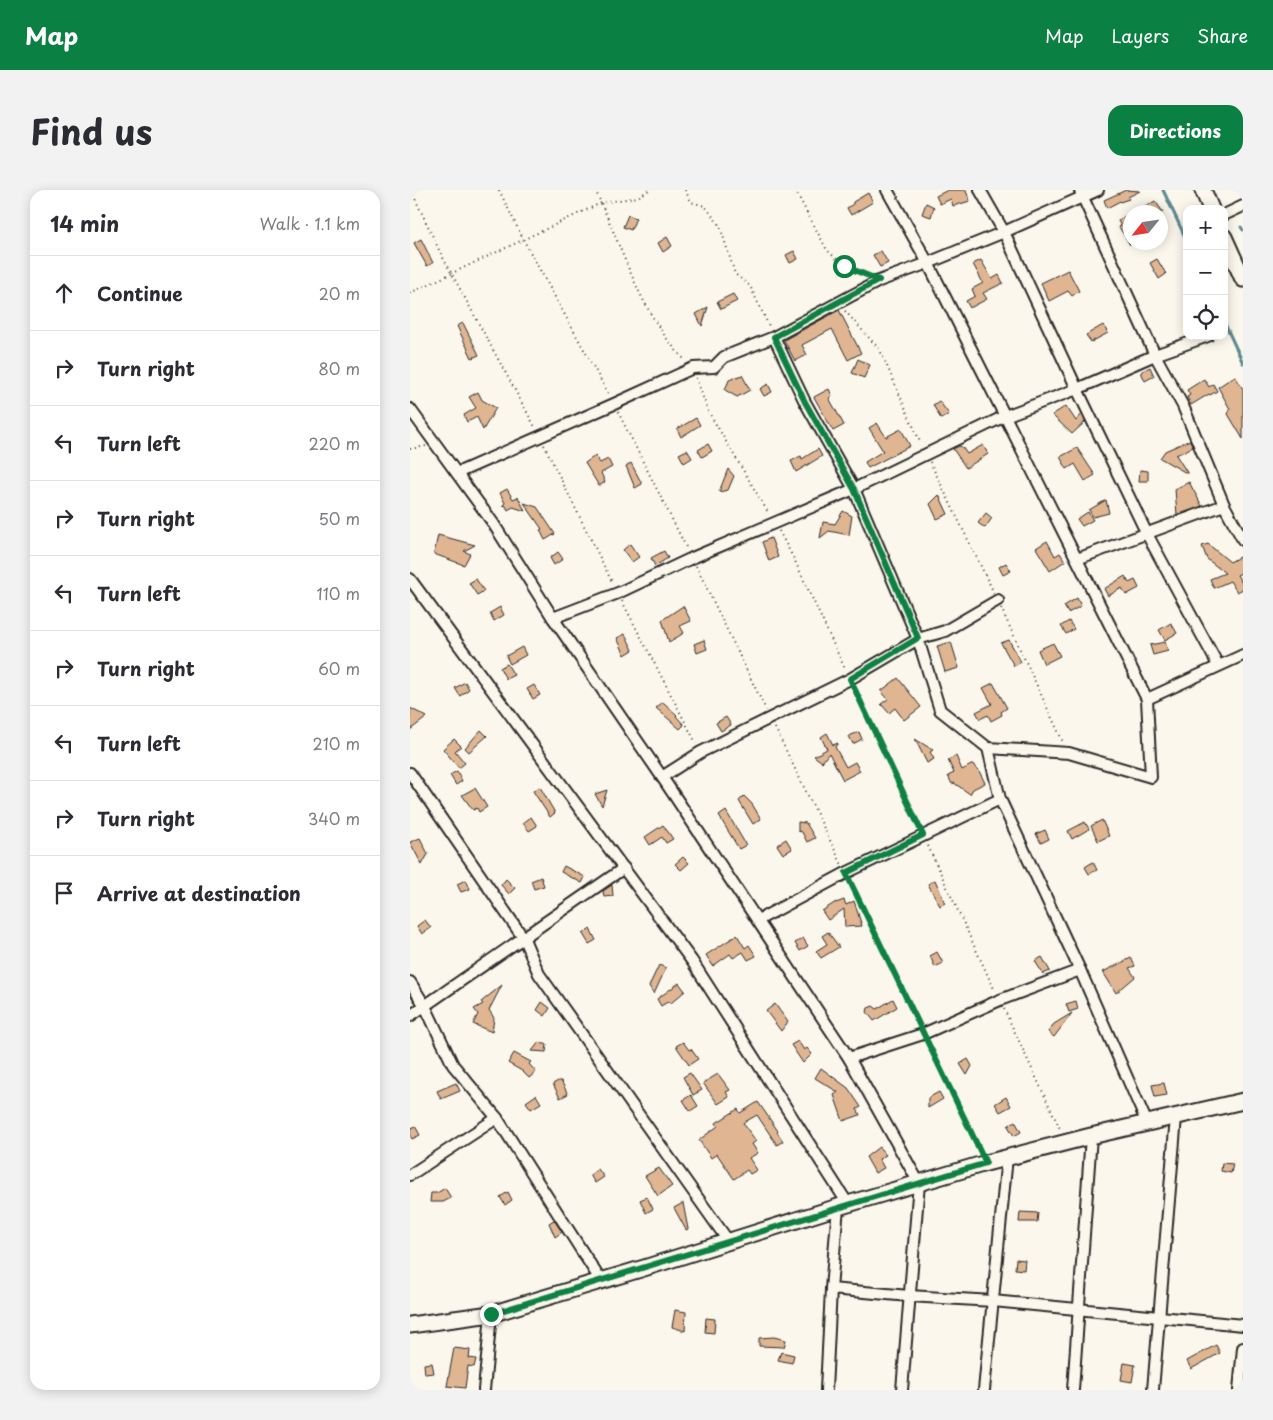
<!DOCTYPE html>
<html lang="en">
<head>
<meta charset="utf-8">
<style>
  :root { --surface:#fff; --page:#f2f2f3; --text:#2b2b33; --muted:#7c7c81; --line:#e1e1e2; --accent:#0b8043 }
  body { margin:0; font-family:"Playpen Sans",sans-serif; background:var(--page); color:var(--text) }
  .controls { position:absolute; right:15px; top:15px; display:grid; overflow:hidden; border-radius:10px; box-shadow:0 2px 12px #0003 }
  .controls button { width:45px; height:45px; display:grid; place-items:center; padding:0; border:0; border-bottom:1px solid var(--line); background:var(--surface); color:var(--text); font:25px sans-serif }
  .compass { position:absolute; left:713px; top:15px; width:45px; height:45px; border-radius:50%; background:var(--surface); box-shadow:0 2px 12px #0003; rotate:240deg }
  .stop { position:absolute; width:15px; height:15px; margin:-11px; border:4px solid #0b8043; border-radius:50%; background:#fff }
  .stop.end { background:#0b8043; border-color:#fff; box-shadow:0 1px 5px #0008 }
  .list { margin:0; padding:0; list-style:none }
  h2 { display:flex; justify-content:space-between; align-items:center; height:65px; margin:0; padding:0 20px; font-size:21px }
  h2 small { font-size:16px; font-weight:400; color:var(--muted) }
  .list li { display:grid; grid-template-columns:32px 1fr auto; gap:15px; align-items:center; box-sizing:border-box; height:75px; padding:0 20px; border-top:1px solid var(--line) }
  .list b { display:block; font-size:19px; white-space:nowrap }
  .list em { font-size:16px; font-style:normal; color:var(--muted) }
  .icon { flex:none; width:28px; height:28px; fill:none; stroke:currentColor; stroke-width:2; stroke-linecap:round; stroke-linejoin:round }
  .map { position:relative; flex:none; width:833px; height:1200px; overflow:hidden; border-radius:15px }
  header { display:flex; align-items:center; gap:30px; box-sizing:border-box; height:70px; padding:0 25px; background:var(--accent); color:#fff }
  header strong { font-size:24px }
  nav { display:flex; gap:28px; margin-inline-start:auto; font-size:18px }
  .intro { display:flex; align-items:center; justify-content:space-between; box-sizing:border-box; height:120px; padding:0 30px }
  h1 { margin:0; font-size:35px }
  .button { padding:12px 22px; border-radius:15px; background:var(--accent); color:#fff; font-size:18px; font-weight:700 }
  main { display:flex; gap:30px; padding:0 30px }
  aside { flex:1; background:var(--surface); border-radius:15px; box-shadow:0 2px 12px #0003 }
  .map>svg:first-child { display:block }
</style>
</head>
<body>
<header>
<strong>Map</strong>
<nav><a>Map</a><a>Layers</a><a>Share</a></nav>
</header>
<div class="intro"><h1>Find us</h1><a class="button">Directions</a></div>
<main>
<aside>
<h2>14 min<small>Walk · 1.1 km</small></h2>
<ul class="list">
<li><svg class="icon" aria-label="ahead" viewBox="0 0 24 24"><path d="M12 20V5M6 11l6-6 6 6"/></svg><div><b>Continue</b></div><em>20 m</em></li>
<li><svg class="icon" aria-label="right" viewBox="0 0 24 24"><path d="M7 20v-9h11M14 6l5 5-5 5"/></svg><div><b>Turn right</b></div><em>80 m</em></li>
<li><svg class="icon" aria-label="left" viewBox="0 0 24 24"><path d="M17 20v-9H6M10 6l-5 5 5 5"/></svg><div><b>Turn left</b></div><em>220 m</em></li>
<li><svg class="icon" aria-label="right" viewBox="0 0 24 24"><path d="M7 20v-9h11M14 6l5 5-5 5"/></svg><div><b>Turn right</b></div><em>50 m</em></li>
<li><svg class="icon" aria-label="left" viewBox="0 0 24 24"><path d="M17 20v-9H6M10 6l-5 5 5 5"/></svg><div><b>Turn left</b></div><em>110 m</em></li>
<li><svg class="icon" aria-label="right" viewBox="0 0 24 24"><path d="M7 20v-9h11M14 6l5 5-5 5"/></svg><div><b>Turn right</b></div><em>60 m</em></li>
<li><svg class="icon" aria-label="left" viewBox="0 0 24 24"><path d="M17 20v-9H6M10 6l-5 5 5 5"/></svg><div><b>Turn left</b></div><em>210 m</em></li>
<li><svg class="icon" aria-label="right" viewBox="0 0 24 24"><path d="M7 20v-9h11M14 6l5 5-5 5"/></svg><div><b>Turn right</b></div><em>340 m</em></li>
<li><svg class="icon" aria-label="arrive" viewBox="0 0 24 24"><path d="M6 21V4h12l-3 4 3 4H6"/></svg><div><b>Arrive at destination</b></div></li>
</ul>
</aside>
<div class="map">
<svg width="833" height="1200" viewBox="0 0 833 1200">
  <rect width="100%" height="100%" fill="#fbf7ec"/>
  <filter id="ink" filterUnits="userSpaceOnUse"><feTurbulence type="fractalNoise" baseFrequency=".02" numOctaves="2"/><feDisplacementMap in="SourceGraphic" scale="10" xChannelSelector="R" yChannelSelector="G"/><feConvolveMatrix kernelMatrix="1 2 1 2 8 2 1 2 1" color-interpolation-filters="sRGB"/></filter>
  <g filter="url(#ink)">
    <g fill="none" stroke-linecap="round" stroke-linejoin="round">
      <!-- stream -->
      <g stroke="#5a8a90" stroke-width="3">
        <path d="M753 0 777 51"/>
        <path d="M831 37 833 40"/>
        <path d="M814 132 833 173"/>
      </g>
    </g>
    <!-- building -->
    <g fill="#e0b591" stroke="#2b2b2b">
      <path d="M538 0H557L556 1 560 11 543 16 541 9 530 14 526 6Z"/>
      <path d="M716 0 730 1 718 7 719 9 710 12V11L697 18 694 10Z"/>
      <path d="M458 3 463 12 441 25 437 18 443 14V12Z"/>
      <path d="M745 11 753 22H727Z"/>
      <path d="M516 13 524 17 521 27 512 24Z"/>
      <path d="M218 25 226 28 221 40 213 37Z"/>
      <path d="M715 26 717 29 720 27V55L709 37 711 36 708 31Z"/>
      <path d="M257 47 262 56 253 62 248 53Z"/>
      <path d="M11 49 23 73 17 76 4 53Z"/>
      <path d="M384 61 388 69 380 73 376 65Z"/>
      <path d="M471 61 478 73 470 77 463 65Z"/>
      <path d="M747 69 756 84 749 89 740 73Z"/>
      <path d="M571 70 582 89 589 85 593 93 573 103 577 109 560 118 556 111 565 106 562 99 573 93 563 74Z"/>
      <path d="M658 80 669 101 662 106 658 101 639 111 631 93Z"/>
      <path d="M323 104 327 111 311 119 307 112Z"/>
      <path d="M298 117 292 136 286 124Z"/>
      <path d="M429 120 451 163 438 170 422 139 392 155 397 165 385 171 374 150Z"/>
      <path d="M53 133 69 165 62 168 47 136Z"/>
      <path d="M693 135 698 143 681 152 676 145Z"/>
      <path d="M448 169 460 175 454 188 442 183Z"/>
      <path d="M740 177 744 186 735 191 731 182Z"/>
      <path d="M332 185 340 200 327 207 315 200 319 190Z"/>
      <path d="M825 186 833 199V249L818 224 820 219 808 197Z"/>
      <path d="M794 189 799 197 803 194 807 201 800 205 799 204 781 215 777 207 780 205 777 200Z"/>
      <path d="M358 194 362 202 354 206 350 199Z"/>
      <path d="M419 199 422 206 419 208 434 235 423 241 404 207Z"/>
      <path d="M68 202 72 210 86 218 73 240 67 227 57 232 54 225 66 218 59 207Z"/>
      <path d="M529 211 539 224 531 229 523 215Z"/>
      <path d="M656 216 666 231 672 224 675 232 662 244 642 225Z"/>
      <path d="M286 228 290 235 271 247 267 239Z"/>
      <path d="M467 233 476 247 491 239 500 256 458 278 455 272 473 261 459 238Z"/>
      <path d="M780 250 783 257 766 265 778 284 750 268 755 261Z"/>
      <path d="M298 254 302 261 292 267 288 260Z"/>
      <path d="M573 255 578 264 556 278 543 259 549 256 552 257 557 264Z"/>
      <path d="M667 258 685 285 675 291 665 274 657 279 650 267Z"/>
      <path d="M408 259 412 266 386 282 381 271 391 266 392 269Z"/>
      <path d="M277 260 282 268 274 273 269 264Z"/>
      <path d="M185 266 190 273 198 269 202 277 191 283 195 292 189 296 175 273Z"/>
      <path d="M221 273 232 294 225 298 216 276Z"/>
      <path d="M318 279 324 286 318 300 309 302Z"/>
      <path d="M730 280 738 281V291H729Z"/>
      <path d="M779 292 792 316 767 325 765 299Z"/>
      <path d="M97 299 103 309 108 307 115 321 103 317 98 320 96 316 93 315 95 313 90 303Z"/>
      <path d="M529 305 538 324 527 329 520 314Z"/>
      <path d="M696 310 699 323 683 327 679 320Z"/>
      <path d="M114 313 127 317 145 344 135 350 130 340 132 339Z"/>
      <path d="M433 321 442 326 439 345 419 341 410 348 413 332 425 334Z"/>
      <path d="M678 322 683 330 672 336 667 329Z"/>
      <path d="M576 323 582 328 575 338 568 333Z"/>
      <path d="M28 345 65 355 54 361 60 364 54 375 24 364Z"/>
      <path d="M361 348 368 367 359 371 352 352Z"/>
      <path d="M637 351 645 366 650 363 655 371 640 381 626 358Z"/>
      <path d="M220 354 229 367 222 372 213 360Z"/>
      <path d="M798 354 820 372 829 367 833 374V382L827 385 833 395V399L827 402 820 391 804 398 800 389 815 383 797 369 792 356Z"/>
      <path d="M254 361 258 368 245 376 241 368Z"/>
      <path d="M148 362 153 369 144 375 140 368Z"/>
      <path d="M596 373 601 381 593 385 589 377Z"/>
      <path d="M715 386 719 393 725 390 729 398 716 405 712 398 698 406 694 399Z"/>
      <path d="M66 389 74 401 67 405 59 393Z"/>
      <path d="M667 408 671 416 658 423 654 416Z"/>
      <path d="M273 416 281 431 270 436 274 443 259 452 252 430Z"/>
      <path d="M90 417 94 425 84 431 80 423Z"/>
      <path d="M659 431 664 439 656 444 651 436Z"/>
      <path d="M761 433 767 443 755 450 749 440Z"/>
      <path d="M215 444 223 460 215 465 207 448Z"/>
      <path d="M294 450 297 459 287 463 284 454Z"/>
      <path d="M599 450 611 472 604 476 591 453Z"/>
      <path d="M541 452 549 478 535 482 527 456Z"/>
      <path d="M755 452 758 461 743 465 740 455Z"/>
      <path d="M643 453 650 466 634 474 628 460Z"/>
      <path d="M112 457 116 465 100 474 96 466Z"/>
      <path d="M97 474 104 485 96 489 90 478Z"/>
      <path d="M488 488 511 517 494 530 485 518 479 523 471 514 478 509 471 501Z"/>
      <path d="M55 492 59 499 50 506 45 498Z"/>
      <path d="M583 493 597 518 591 522 592 525 581 531 578 525 570 529 566 522 582 514 573 498Z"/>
      <path d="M124 495 130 505 123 509 117 499Z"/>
      <path d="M253 512 267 525 266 526 274 535 270 539 246 518Z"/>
      <path d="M0 518 17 527 0 540Z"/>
      <path d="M316 527 321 535 311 541 306 533Z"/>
      <path d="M71 540 77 546 59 562 55 558Z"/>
      <path d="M449 542 452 549 443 554 439 546Z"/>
      <path d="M417 543 423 555 428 553 425 557 436 577 445 572 450 581 433 590 419 563 412 572 404 566 417 559 411 547Z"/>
      <path d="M44 549 51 556 45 561 55 573 49 578 33 559Z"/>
      <path d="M505 549 523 560 520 562 524 569 517 573Z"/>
      <path d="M546 566 552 580 563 574 567 580 568 579 575 593 563 599 560 604 544 593 542 594 538 586 544 583 538 570Z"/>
      <path d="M47 581 52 591 46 595 40 585Z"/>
      <path d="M130 597 145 623 140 627 123 601Z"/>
      <path d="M65 598 77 617 69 622 67 618 63 620 52 605Z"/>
      <path d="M197 600 192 616 185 604Z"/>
      <path d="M334 606 342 614 351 629 343 634 329 611Z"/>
      <path d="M316 621 336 655 329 659 309 626Z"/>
      <path d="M121 627 127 636 119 641 113 633Z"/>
      <path d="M692 630 699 646 688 651 681 636Z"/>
      <path d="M388 632 396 633 405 648 397 652 392 642 388 641Z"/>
      <path d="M675 632 679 639 662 649 658 641Z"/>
      <path d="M253 635 263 649 256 653 252 647 240 655 235 647Z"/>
      <path d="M635 640 639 649 631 653 626 644Z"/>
      <path d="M10 648 18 664 12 675 0 652Z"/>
      <path d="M376 649 382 659 373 664 367 655Z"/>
      <path d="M273 667 279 673 271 680 265 674Z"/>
      <path d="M683 672 687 680 679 684 675 677Z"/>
      <path d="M154 676 175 687 172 693 151 682Z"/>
      <path d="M131 687 134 696 124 699 121 691Z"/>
      <path d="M96 689 105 698 99 704 91 695Z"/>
      <path d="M56 690 60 699 51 702 47 694Z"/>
      <path d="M525 690 535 713 530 716 518 694Z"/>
      <path d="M202 695 203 706 194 707 193 701Z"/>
      <path d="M434 710 436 715 444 711 452 736 435 737 434 719 418 730 412 721 426 712V713Z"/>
      <path d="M15 730 21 738 12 744 7 736Z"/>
      <path d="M180 739 186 750 179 754 173 744Z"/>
      <path d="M418 742 429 757 411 768 406 761 417 754 412 746Z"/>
      <path d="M327 745 335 758 339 755 346 766 338 770 333 762 323 768 320 764 303 776 296 765Z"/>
      <path d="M393 748 398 756 390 761 385 753Z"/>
      <path d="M527 762 533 773 525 777 520 766Z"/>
      <path d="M632 767 640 781 633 784 625 771Z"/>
      <path d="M721 768 725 776 719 778 725 787 706 803 693 782Z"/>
      <path d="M249 775 256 778 244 804 239 796Z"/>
      <path d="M269 793 275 801 261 813 259 811 251 816 247 809Z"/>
      <path d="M92 795 79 820 84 828 82 842 63 834 68 824 64 819 73 814 71 812Z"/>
      <path d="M483 809 487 817 464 831 457 822 458 818 463 816 467 819Z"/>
      <path d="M666 811 668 819 659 822 656 814Z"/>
      <path d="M132 812 140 818 135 826 127 820Z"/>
      <path d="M365 814 378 832 371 841 356 821Z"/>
      <path d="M662 823 644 847 638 842 644 834Z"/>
      <path d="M130 851 133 854H137L136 862 122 861Z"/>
      <path d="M388 851 394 860 397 858 402 864 393 873 381 855Z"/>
      <path d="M273 852 279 860 281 859 288 869 279 875 266 856Z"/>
      <path d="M104 863 121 872 119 874 126 882 119 888 112 881 98 873Z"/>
      <path d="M558 869 562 876 557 885 550 874Z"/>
      <path d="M411 878 438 898 451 917 447 919 450 925 433 931 424 905 428 902 405 888Z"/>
      <path d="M280 883 292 900 283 905 273 887Z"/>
      <path d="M308 884 320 900 316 902 319 907 308 914 293 893Z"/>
      <path d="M148 891H151L158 904 150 908 143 894Z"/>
      <path d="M46 893 50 901 31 909 27 901Z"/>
      <path d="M754 893 757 905 745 907 742 895Z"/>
      <path d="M529 902 533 909 518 918V908Z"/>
      <path d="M126 905 131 913 121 919 116 912Z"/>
      <path d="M281 905 288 916 280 921 273 910Z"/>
      <path d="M596 907 601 916 590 922 585 914Z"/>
      <path d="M348 912 368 941 367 942 373 951 367 955 347 925 333 933 346 951 342 954 348 963 339 968 347 980 340 984 337 980 324 989 307 964 301 968 289 950 308 936 306 933 328 919 330 923Z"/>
      <path d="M605 931 611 942 604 946 598 936Z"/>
      <path d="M5 936 10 945 2 949 0 944V939Z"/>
      <path d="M469 957 476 965 469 969 474 978 465 983 456 967Z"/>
      <path d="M812 973 823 974 821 983 811 981Z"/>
      <path d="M249 978 262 996 248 1006 235 986Z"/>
      <path d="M188 979 194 987 185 993 180 985Z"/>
      <path d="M35 998 41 1008 33 1012H20L21 1003H27Z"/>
      <path d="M98 1002 102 1010 95 1015 90 1007Z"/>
      <path d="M237 1007 243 1019 236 1023 230 1010Z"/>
      <path d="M273 1013 278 1039 276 1040 264 1018Z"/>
      <path d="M610 1022 628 1023 627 1032H609Z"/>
      <path d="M144 1030 152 1042 145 1047 139 1033Z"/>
      <path d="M606 1069 615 1070 614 1080 605 1079Z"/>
      <path d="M265 1120 276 1122 275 1141 262 1137Z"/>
      <path d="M296 1128 305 1129 304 1143 295 1142Z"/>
      <path d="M364 1147 376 1150 374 1157 349 1156V1148Z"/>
      <path d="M806 1155 810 1163 781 1179 777 1171Z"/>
      <path d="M44 1158 60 1160 59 1168 66 1169 64 1177 58 1176 55 1198 37 1196Z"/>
      <path d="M371 1162 384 1165 382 1173 368 1170Z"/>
      <path d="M22 1173 24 1183 15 1184 14 1174Z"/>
      <path d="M714 1173 725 1175 722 1192 711 1190Z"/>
    </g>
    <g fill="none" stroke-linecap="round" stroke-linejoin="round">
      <!-- street casing -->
      <g stroke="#2b2b2b" stroke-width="14">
        <g id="street">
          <path d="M477 0 518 73 737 509"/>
          <path d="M570 0 594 42 667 199 737 344 808 475"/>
          <path d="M670 1 745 165 773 216 814 315 833 350"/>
          <path d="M814 25 833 16"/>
          <path d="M364 147 395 212 444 299 508 449 530 520 578 558 590 609 670 780 737 933"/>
          <path d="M0 219 83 333 143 428 252 587 439 868 509 993 492 1200"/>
          <path d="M47 283 204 214 283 178 304 177 314 167 364 147 469 91 518 73 594 42 688 0"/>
          <path d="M667 369 814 315"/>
          <path d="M0 389 282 771 438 1014"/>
          <path d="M143 428 208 403 282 368 444 299 595 226 667 199 745 165 798 146"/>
          <path d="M578 558 659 563 741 587 737 509 833 465"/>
          <path d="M0 583 114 749 129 784 319 1052"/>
          <path d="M252 587 291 562 440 489 508 449 535 441 588 410"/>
          <path d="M348 730 436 683 590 609"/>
          <path d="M0 792 15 816 43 875 87 928 191 1091"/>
          <path d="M0 826 214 678"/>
          <path d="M439 868 513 844 590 810 670 780"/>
          <path d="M0 985 87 928"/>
          <path d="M421 1099 499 1106 583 1111 833 1135"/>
          <path d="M74 1200 81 1124"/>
          <path d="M416 1200 421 1099 428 1017"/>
          <path d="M574 1200 597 967"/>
          <path d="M663 1200 681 946"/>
          <path d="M743 1200 766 927"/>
          <path d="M829 1200 833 1158"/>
        </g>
      </g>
      <!-- secondary casing -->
      <g stroke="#2b2b2b" stroke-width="19">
        <g id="secondary">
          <path d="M793 0 801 19"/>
          <path d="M814 47 833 89"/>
          <path d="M0 1135 81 1124 234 1078 428 1017 576 973 681 946 833 911"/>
        </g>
      </g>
      <!-- path -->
      <g stroke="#2b2b2b" stroke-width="2" stroke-dasharray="1 4" stroke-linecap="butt">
        <path d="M1 0 31 64 125 237"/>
        <path d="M89 0 113 49 199 205"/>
        <path d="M185 0C213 58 230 125 276 171"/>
        <path d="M275 0 281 12 295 16 310 36 325 84 340 96 360 138"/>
        <path d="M385 0 417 60 434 76 457 86"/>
        <path d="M0 103 191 13 228 7 239 0"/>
        <path d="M435 121 470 160 511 254"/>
        <path d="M286 188 298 221 359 324"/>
        <path d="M208 222 277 359"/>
        <path d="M134 255 203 394"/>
        <path d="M0 259 16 256"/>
        <path d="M520 272 584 403"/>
        <path d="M369 341 384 369 435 479"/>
        <path d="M286 376 356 520"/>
        <path d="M212 411 286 553"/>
        <path d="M591 418 653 552"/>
        <path d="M443 497 509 638"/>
        <path d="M365 538 432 675"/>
        <path d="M518 656 585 801"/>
        <path d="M440 693 509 835"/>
        <path d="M594 819 651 941"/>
        <path d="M517 853 570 961"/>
      </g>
      <!-- street -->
      <use href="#street" stroke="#fbf7ec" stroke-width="10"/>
      <!-- secondary -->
      <use href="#secondary" stroke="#fbf7ec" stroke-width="15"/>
    </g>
  </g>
  <g fill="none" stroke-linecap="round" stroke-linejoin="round" filter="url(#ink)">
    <!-- route -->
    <path stroke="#0b8043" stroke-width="6" d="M81 1124C246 1074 411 1023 576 973L436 683 513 645 440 489 508 448 444 299 395 212 364 147 469 90 434 76"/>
  </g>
</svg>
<div class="controls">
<button>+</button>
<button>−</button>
<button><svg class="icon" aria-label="locate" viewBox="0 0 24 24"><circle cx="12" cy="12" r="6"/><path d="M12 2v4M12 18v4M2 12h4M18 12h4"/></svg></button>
</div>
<svg class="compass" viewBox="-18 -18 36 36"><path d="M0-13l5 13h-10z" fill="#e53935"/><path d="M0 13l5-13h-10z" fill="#7c7c81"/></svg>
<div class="stop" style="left:434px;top:76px"></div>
<div class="stop end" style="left:81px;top:1124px"></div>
</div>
</main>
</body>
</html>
